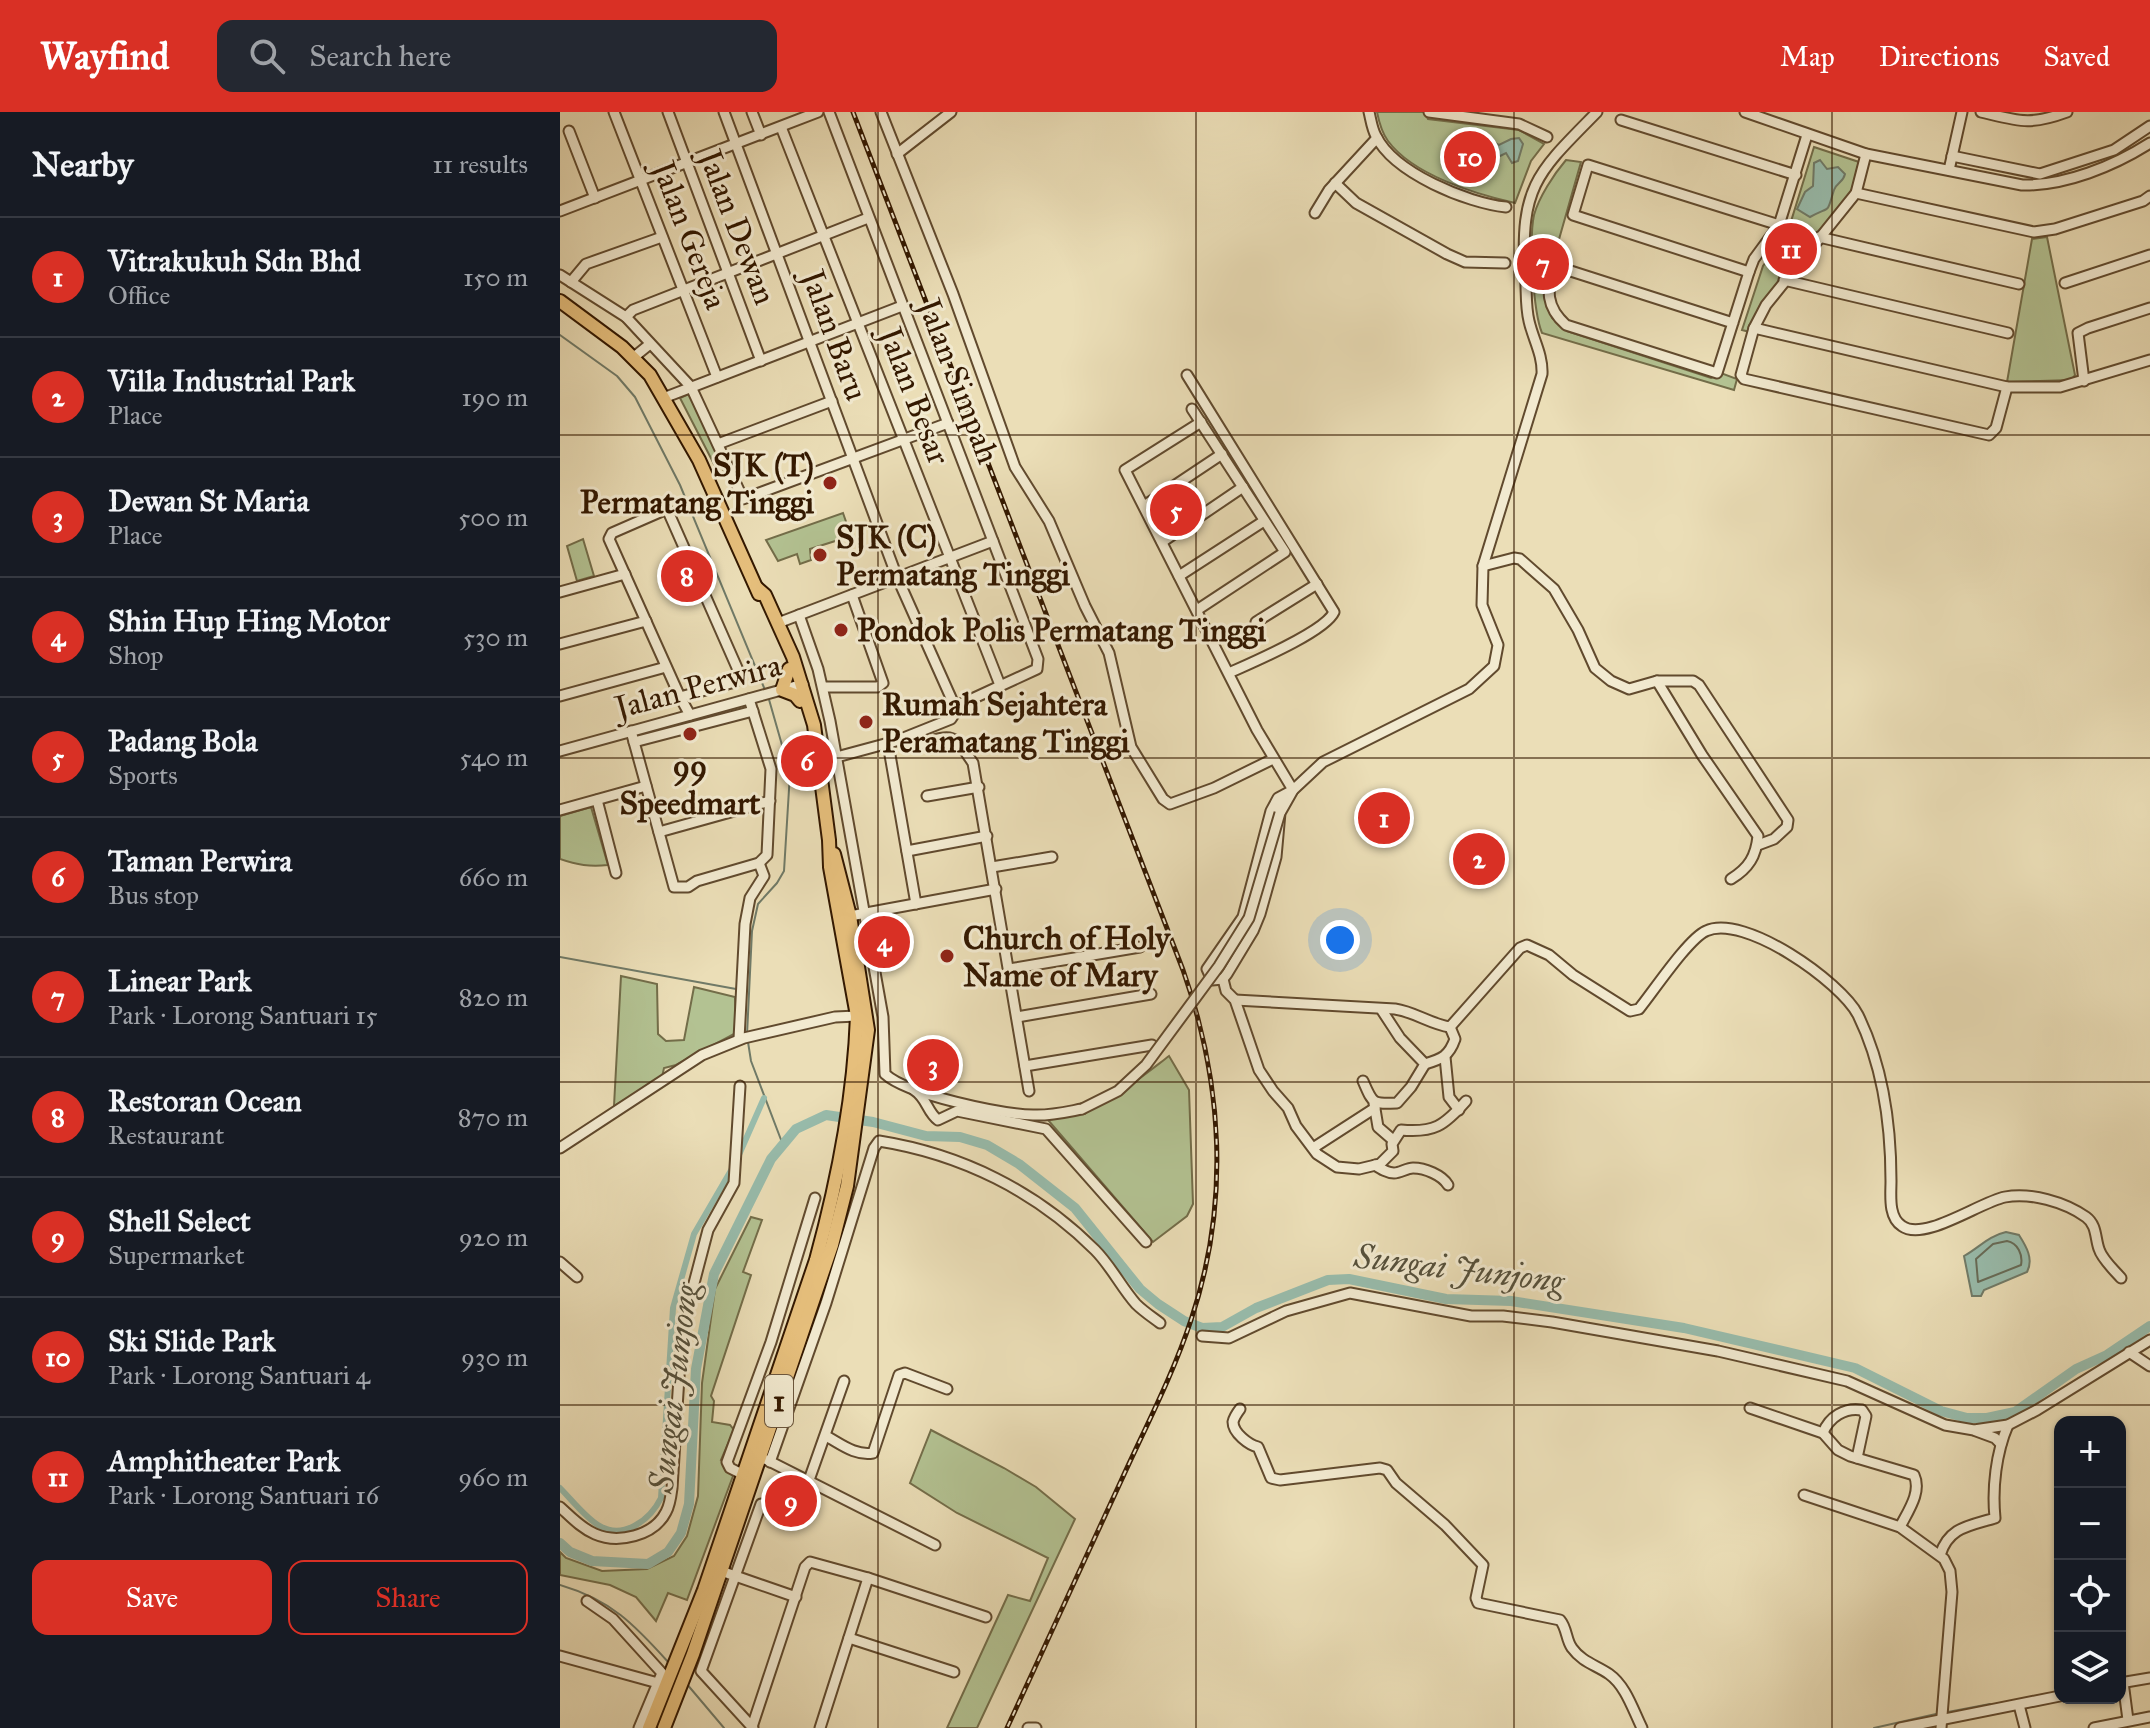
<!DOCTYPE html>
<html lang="en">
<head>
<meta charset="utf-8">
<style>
  :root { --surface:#171b24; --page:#242831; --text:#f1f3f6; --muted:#9ea1a6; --line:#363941; --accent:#d93025 }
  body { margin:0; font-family:"IM FELL Great Primer",serif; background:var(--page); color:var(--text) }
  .controls { position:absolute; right:24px; bottom:24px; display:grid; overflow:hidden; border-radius:16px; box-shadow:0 2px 6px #0004 }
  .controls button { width:72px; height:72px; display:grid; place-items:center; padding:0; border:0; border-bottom:2px solid var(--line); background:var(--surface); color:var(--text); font:40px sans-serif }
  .you { position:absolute; left:780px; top:828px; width:28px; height:28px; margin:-20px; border:6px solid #fff; border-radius:50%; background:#1a73e8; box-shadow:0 0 0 12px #1a73e833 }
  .badge { display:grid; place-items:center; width:52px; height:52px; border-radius:50%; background:var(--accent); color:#fff; font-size:26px; font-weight:700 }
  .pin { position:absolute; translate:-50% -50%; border:4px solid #fff; box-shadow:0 2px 8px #0006 }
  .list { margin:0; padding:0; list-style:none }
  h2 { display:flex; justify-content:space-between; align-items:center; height:104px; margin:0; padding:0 32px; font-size:34px }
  h2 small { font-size:26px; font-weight:400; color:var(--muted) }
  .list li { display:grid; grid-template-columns:52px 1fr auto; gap:24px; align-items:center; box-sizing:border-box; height:120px; padding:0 32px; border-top:2px solid var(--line) }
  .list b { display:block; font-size:30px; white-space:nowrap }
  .list p { margin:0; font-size:26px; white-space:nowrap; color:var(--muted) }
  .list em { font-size:26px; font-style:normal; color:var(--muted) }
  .actions { display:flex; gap:16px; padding:24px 32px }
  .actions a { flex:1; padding:18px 0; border:2px solid var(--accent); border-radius:16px; text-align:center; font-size:28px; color:var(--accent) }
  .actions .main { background:var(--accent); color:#fff }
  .icon { flex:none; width:44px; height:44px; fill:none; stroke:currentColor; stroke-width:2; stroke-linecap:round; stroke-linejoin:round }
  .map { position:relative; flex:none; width:1590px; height:1616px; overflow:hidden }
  header { display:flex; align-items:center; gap:48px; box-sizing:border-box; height:112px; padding:0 40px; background:var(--accent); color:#fff }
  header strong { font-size:38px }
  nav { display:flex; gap:44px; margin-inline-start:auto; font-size:28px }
  .search { width:560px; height:72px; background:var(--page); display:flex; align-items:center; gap:20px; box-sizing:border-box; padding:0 28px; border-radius:16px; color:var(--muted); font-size:30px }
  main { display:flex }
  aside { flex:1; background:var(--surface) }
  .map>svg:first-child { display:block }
</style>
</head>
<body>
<header>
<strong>Wayfind</strong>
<div class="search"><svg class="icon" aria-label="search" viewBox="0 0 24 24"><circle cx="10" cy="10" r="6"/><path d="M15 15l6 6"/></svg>Search here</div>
<nav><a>Map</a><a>Directions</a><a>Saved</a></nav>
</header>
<main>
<aside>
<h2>Nearby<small>11 results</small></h2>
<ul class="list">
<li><span class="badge">1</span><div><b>Vitrakukuh Sdn Bhd</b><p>Office</p></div><em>150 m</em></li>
<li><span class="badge">2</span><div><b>Villa Industrial Park</b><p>Place</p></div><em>190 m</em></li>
<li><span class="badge">3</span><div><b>Dewan St Maria</b><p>Place</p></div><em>500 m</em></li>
<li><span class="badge">4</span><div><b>Shin Hup Hing Motor</b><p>Shop</p></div><em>530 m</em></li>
<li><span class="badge">5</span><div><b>Padang Bola</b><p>Sports</p></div><em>540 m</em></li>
<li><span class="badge">6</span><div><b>Taman Perwira</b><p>Bus stop</p></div><em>660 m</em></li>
<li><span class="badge">7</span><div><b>Linear Park</b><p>Park · Lorong Santuari 15</p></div><em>820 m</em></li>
<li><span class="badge">8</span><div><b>Restoran Ocean</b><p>Restaurant</p></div><em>870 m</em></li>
<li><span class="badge">9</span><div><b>Shell Select</b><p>Supermarket</p></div><em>920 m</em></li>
<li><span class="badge">10</span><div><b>Ski Slide Park</b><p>Park · Lorong Santuari 4</p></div><em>930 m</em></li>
<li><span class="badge">11</span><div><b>Amphitheater Park</b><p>Park · Lorong Santuari 16</p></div><em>960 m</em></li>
</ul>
<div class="actions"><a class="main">Save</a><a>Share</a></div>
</aside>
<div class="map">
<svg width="1590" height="1616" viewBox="0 0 1590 1616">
  <rect width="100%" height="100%" fill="#ebdeb7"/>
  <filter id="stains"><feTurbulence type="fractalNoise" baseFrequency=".0025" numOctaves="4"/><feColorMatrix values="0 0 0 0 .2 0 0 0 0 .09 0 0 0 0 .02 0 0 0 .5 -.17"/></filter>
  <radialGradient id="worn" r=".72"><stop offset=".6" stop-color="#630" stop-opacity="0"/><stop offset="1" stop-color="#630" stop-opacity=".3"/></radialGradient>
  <!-- green -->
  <g fill="#b3c292" stroke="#736d49" stroke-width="2">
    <path d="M817 0H864L868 7 959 18 984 32 971 49 955 91C915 82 853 63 828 29 822 21 819 10 817 0Z"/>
    <path d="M1254 35 1299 50 1291 81 1190 220 1182 218 1203 154 1228 119Z"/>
    <path d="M1006 48 1021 50 984 180 992 206 1007 219 1151 266 1161 261 1177 267 1174 278 982 221C973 199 969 126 974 103 979 85 994 62 1006 48Z"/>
    <path d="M1487 125 1515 263 1511 268 1447 270 1472 127Z"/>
    <path d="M131 281 166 354 156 356 120 286Z"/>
    <path d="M624 376 639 400 607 420 593 396Z"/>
    <path d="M283 401 291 424 250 437 251 448 240 452 237 442 218 449 206 428Z"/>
    <path d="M23 427 34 464 17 469 7 434Z"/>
    <path d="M31 695 48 753C30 755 17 753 0 747V704Z"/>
    <path d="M61 864 97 872 98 922 106 929 124 928 134 875 175 885 176 921 116 953 104 956 102 965 54 994Z"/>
    <path d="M609 944 629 978 633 1092 627 1104 593 1130 488 1008C537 1002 571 973 609 944Z"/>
    <path d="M191 1105 202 1108 183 1160 191 1163 151 1284 154 1289 152 1310 170 1313 174 1318 161 1348 166 1350 165 1353 173 1364 127 1488 108 1481 96 1509 76 1485 50 1473 0 1463V1440L6 1446 42 1459 87 1457 114 1444 127 1424 138 1384 142 1271 155 1177Z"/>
    <path d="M371 1318 444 1356 476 1375 515 1407 417 1616H387L448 1483 470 1489 488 1446 397 1401 350 1371Z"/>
  </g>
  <!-- water -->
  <g fill="#98bcac" stroke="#707a67" stroke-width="2">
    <path d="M915 22 939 33 951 27 959 26 963 32 958 49 952 51 946 41 930 49 929 62 919 67 914 61 905 58 904 53 890 41 895 33Z"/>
    <path d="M1260 48 1267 57 1278 55 1285 62C1283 71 1277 70 1274 78 1266 103 1272 93 1250 105L1237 97 1245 80 1253 74 1254 51Z"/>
    <path d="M1446 1120 1459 1123C1466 1134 1474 1147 1467 1160L1424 1178 1421 1184H1412L1404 1144C1420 1135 1428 1124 1446 1120Z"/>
  </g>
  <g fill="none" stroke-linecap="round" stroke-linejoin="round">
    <!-- shore -->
    <path stroke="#666a56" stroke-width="2" d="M1447 1129C1458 1131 1463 1143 1461 1153L1418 1170 1416 1147 1433 1132Z"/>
    <!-- stream -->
    <g stroke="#707a67" stroke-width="2">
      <path d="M0 223 57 264 75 285 120 373 205 578"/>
      <path d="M0 845 176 877"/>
      <path d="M187 923 192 819 198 792 217 771 224 759 230 661 208 584"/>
      <path d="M188 930 191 949 223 1033"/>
      <path d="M0 1473C51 1488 74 1512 109 1551"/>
      <path d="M126 1571 164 1616"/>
      <path d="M1388 1600 1430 1592"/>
      <path d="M1314 1616 1376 1602"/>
    </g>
    <!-- canal -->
    <g stroke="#98bcac" stroke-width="6">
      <path d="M178 1045 204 986"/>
      <path d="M0 1376C12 1388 24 1404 38 1413 63 1429 90 1408 101 1386L113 1196 134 1122 173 1055"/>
    </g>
    <!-- river -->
    <path stroke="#98bcac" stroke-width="10" d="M0 1431 10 1440 32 1449 88 1452 108 1440 121 1421 129 1392 136 1257 154 1162 211 1047 236 1017 266 1003 313 1010 366 1024 400 1025 427 1033 459 1052 515 1096 580 1177 598 1192 624 1209 642 1216 662 1215 696 1196 768 1168 789 1167 886 1187 951 1189 1124 1216 1295 1256 1381 1299 1407 1306H1427L1455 1300 1516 1257 1547 1243 1590 1214"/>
    <!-- minor casing -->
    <g stroke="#614a2e" stroke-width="13">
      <g id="minor">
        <path d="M54 0 157 265"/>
        <path d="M108 0 201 249"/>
        <path d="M164 0 337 465 396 597"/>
        <path d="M192 0 201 23"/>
        <path d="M321 0 393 182 455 355 489 409 525 494 549 541 571 635 603 687 610 692 654 676 713 647"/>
        <path d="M809 0C811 8 812 17 816 24 834 61 907 91 946 95"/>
        <path d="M869 0 959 12 987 25"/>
        <path d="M1185 0 1306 42 1462 73C1505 74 1554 54 1590 31"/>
        <path d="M1421 0C1459 9 1469 14 1507 0"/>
        <path d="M1061 8 1236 63"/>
        <path d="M221 15 440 573"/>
        <path d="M9 19 35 86"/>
        <path d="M337 42 391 0"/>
        <path d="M1306 42 1296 81 1206 193 1194 216 1181 263 1184 267 1429 323 1436 316 1447 275"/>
        <path d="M1392 44 1480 62 1554 38 1590 14"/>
        <path d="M1389 58 1402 0"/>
        <path d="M775 71 796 91 887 142 905 150 945 151"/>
        <path d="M1296 81 1474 120 1495 117 1583 89 1590 84"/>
        <path d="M0 99 258 0"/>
        <path d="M755 101 769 78 817 26"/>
        <path d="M1259 125 1459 172"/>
        <path d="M1189 160 1013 103 1028 53 1219 113"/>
        <path d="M0 163 66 205 131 275 183 387 388 311"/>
        <path d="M1224 168 1448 221"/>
        <path d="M11 170 26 152 102 125"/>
        <path d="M1505 171 1590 143"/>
        <path d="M66 205 73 198 308 106"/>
        <path d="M1173 211 995 154C986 178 986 195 1006 213L1157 261 1189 160 1194 147 1219 113 1247 23"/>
        <path d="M1194 216 1447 275H1500L1590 248"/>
        <path d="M74 245 90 232"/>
        <path d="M627 263 774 500C765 520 691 551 669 561"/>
        <path d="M1524 269 1518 221 1528 216 1590 196"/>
        <path d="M106 285 342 194"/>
        <path d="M632 297 725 440 637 498"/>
        <path d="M641 310 565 358 697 618 733 678"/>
        <path d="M158 332 272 289"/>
        <path d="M584 394 662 342"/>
        <path d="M602 430 683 375"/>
        <path d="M923 454 954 446 960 447 994 477 1018 518 1035 556 1051 569 1069 577 1097 569H1133L1139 573 1228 708 1227 715 1214 727 1198 733"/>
        <path d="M619 464 704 409"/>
        <path d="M0 480 65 462"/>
        <path d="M239 503 258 557 270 609 323 905 325 962C348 983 441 1002 473 1003 490 1004 506 1000 522 997"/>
        <path d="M696 510 757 472"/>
        <path d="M218 511 433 429"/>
        <path d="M0 532 86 509"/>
        <path d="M1097 569 1142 643 1198 724C1196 744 1189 756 1171 767"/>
        <path d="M263 575H318L323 571 292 483"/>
        <path d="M0 584 106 555"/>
        <path d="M120 585 175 570 179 565 178 558 107 397 52 421 49 427 120 585 130 603"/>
        <path d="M71 619 114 775H128L137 769 199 751 207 743 211 657 189 587"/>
        <path d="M74 630 193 599"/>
        <path d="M363 632C395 620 395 625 413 651L469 979"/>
        <path d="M0 639 243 572"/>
        <path d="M330 643 356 792"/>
        <path d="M258 650 336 629 391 607 401 592 477 557 478 547 269 0"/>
        <path d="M733 678 718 686 711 699 683 805 647 857 652 868 663 867 667 862 693 819 700 802 716 745 720 701 733 678 763 650 909 577 934 554 938 533 922 493 923 454 982 262C983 243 973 227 969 209 965 193 967 175 965 159 960 73 979 59 1037 0"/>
        <path d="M367 684 419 675"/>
        <path d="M37 688 56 761"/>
        <path d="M0 698 86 674"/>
        <path d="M99 720 210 689"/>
        <path d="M347 739 427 724"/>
        <path d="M432 755 492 745"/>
        <path d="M290 804 436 777"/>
        <path d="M449 857 580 835"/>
        <path d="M663 867 666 879 675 888 699 958 713 979 728 996 736 1014 757 1042 777 1055 799 1057 820 1052 833 1039 832 1032 841 1018C874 1021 884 1014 906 989"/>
        <path d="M675 888 835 897C855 900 870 912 890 915L960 836 967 833 989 843 1013 863 1070 899 1079 897C1093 880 1128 827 1146 819 1184 801 1281 870 1298 903 1323 954 1331 1013 1331 1069 1331 1083 1328 1105 1342 1114 1364 1130 1420 1090 1445 1085 1470 1080 1505 1090 1526 1105 1537 1113 1535 1126 1539 1137 1542 1147 1554 1158 1561 1166"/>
        <path d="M457 905 591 882"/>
        <path d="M179 927 185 812 190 786 204 764 199 751"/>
        <path d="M885 945 889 985 899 998"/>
        <path d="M865 952C882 947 889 944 895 927L890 915"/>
        <path d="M465 954 592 933"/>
        <path d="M803 969C813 992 812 992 837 991L851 975 865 952 840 926 821 897"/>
        <path d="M354 978C367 986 367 1000 378 1008L397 999 486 1017 586 1130"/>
        <path d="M814 991 818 1015 833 1028"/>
        <path d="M0 1036 142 943 184 926 275 905 297 904"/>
        <path d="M753 1036 815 996"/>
        <path d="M815 1053C821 1057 827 1061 834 1061 840 1061 847 1056 853 1056 865 1056 882 1063 888 1073"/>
        <path d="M0 1150 17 1165"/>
        <path d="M642 1224 669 1226 726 1199 790 1181 911 1204H943L992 1210 1158 1239 1287 1269 1385 1313 1414 1318 1448 1313 1477 1298 1590 1228"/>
        <path d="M1569 1240 1590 1254"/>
        <path d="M1190 1296 1263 1321 1278 1338 1290 1344 1354 1363C1362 1380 1348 1399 1340 1415"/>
        <path d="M680 1297C677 1301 674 1305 673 1310 673 1321 689 1333 698 1335L711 1366 720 1368 820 1356 827 1358 836 1371 885 1413 923 1453 916 1486 918 1491 1000 1508C1007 1516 1006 1528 1012 1536 1022 1550 1036 1553 1049 1562 1066 1574 1073 1598 1082 1616"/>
        <path d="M1416 1319 1435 1326 1441 1332"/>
        <path d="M1263 1321C1269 1305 1285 1295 1302 1298L1306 1304 1297 1346"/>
        <path d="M266 1324C281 1332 295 1344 313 1341L339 1263 345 1261 387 1277"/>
        <path d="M207 1348 375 1433"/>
        <path d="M210 1350 266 1191 314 1036 319 1029C401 1042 476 1079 535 1138 551 1154 561 1175 576 1192 583 1199 592 1205 600 1211"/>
        <path d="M182 1362 170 1356 167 1350 211 1230 255 1086"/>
        <path d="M249 1368 284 1269"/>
        <path d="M1244 1383 1340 1415 1384 1447 1390 1459 1392 1480 1381 1616"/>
        <path d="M0 1395C11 1405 21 1416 35 1422 58 1432 94 1424 106 1400 110 1393 111 1384 112 1376L122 1217 148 1118 174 1071 180 974"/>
        <path d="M1380 1443C1389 1415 1409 1414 1435 1406 1432 1376 1436 1341 1448 1313"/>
        <path d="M161 1459 236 1485"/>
        <path d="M27 1489 53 1507 102 1561 79 1616"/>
        <path d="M289 1526 394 1560"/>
        <path d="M0 1544 98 1571"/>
        <path d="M1563 1570 1568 1608"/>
        <path d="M1560 1571 1590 1566"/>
        <path d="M1459 1593 1465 1616"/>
        <path d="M192 1615 245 1455 250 1450 308 1466 426 1505"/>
        <path d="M193 1616 141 1559 201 1392"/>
        <path d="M260 1616 308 1466"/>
        <path d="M468 1616H476"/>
        <path d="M1340 1616 1500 1584"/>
        <path d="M1534 1616 1590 1605"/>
      </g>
    </g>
    <!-- highway casing -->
    <g stroke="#331800" stroke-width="16">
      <g id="highway">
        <path d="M0 189 62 235 90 263 139 348 199 482"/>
        <path d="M229 557 222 578 235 583 240 589"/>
        <path d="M89 1616 144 1478 256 1148C278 1068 294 987 297 904L270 755 269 728 254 613 233 545 205 483 197 476"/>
        <path d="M104 1616 133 1542 200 1345 272 1133 287 1074 308 918 290 804 274 742"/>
      </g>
    </g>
    <!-- minor -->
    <use href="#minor" stroke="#f2ead0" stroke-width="9"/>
    <!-- highway -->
    <use href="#highway" stroke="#e6bf7c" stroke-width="12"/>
    <!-- rail casing -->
    <g stroke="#331800" stroke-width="5">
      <path id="rail" d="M293 0 623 858C663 972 670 1092 631 1208 613 1263 585 1316 561 1369 523 1451 485 1534 447 1616"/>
    </g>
    <!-- rail -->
    <use href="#rail" stroke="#f2ead0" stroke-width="2" stroke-dasharray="6" stroke-linecap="butt"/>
    <!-- minor-bridge casing -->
    <g stroke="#614a2e" stroke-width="13" stroke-linecap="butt">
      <path id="minor-bridge" d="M522 997 558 979 586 953 659 854 689 806 720 701"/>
    </g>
    <!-- minor-bridge -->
    <use href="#minor-bridge" stroke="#f2ead0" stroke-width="9"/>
  </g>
  <!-- grid -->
  <path fill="none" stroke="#331800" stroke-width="2" stroke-opacity="0.55" d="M318 0V1616M636 0V1616M954 0V1616M1272 0V1616M0 323H1590M0 646H1590M0 970H1590M0 1293H1590"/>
  <!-- markers -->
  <g fill="#8f2418" stroke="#f2ead0" stroke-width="3">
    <circle cx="270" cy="371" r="8"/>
    <circle cx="260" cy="443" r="8"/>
    <circle cx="281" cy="518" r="8"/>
    <circle cx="306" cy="610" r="8"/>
    <circle cx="130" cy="622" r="8"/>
    <circle cx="387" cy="844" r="8"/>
  </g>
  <g text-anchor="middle" stroke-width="6" stroke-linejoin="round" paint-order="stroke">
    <!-- shield labels -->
    <rect fill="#f2ead0" stroke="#6c573e" stroke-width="2" x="205" y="1263" width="28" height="52" rx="6"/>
    <g font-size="30" font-weight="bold" fill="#331800">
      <text x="219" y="1299">1</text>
    </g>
    <!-- street labels -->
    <g font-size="32" fill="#331800" stroke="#f2ead0">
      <text transform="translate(178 115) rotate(69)" y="11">Jalan Dewan</text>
      <text transform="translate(130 123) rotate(69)" y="11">Jalan Gereja</text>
      <text transform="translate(275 223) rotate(70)" y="11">Jalan Baru</text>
      <text transform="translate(399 269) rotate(69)" y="11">Jalan Simpah</text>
      <text transform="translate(355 284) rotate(69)" y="11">Jalan Besar</text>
      <text transform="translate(138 574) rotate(-15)" y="11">Jalan Perwira</text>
    </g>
    <!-- poi labels -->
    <g font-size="32" font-weight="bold" fill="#331800" stroke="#f2ead0" text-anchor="start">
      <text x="254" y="364" text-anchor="end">SJK (T)<tspan x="254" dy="37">Permatang Tinggi</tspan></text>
      <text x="276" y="436">SJK (C)<tspan x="276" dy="37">Permatang Tinggi</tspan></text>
      <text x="297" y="529">Pondok Polis Permatang Tinggi</text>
      <text x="322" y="603">Rumah Sejahtera<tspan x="322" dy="37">Peramatang Tinggi</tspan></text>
      <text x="130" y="665" text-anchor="middle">99<tspan x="130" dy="37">Speedmart</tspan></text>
      <text x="403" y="837">Church of Holy<tspan x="403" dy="37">Name of Mary</tspan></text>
    </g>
    <!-- water labels -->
    <g font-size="34" font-style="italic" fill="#56513c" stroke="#f2ead0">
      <text transform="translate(899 1156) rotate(7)" y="12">Sungai Junjong</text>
      <text transform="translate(113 1276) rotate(-83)" y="12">Sungai Junjong</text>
    </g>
  </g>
  <rect width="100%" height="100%" filter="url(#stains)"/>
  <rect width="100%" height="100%" fill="url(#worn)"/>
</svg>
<div class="controls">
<button>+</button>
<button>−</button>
<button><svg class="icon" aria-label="locate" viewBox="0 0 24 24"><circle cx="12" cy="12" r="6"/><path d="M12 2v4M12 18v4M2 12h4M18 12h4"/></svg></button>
<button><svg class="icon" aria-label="layers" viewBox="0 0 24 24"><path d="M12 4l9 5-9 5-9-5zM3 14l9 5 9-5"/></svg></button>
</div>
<div class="you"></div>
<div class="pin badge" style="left:824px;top:706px">1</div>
<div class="pin badge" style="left:919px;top:747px">2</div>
<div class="pin badge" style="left:373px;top:953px">3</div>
<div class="pin badge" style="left:324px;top:830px">4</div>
<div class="pin badge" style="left:616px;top:398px">5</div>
<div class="pin badge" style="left:247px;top:649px">6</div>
<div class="pin badge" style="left:983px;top:152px">7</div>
<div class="pin badge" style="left:127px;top:464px">8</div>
<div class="pin badge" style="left:231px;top:1389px">9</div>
<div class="pin badge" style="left:910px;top:45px">10</div>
<div class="pin badge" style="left:1231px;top:137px">11</div>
</div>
</main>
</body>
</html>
